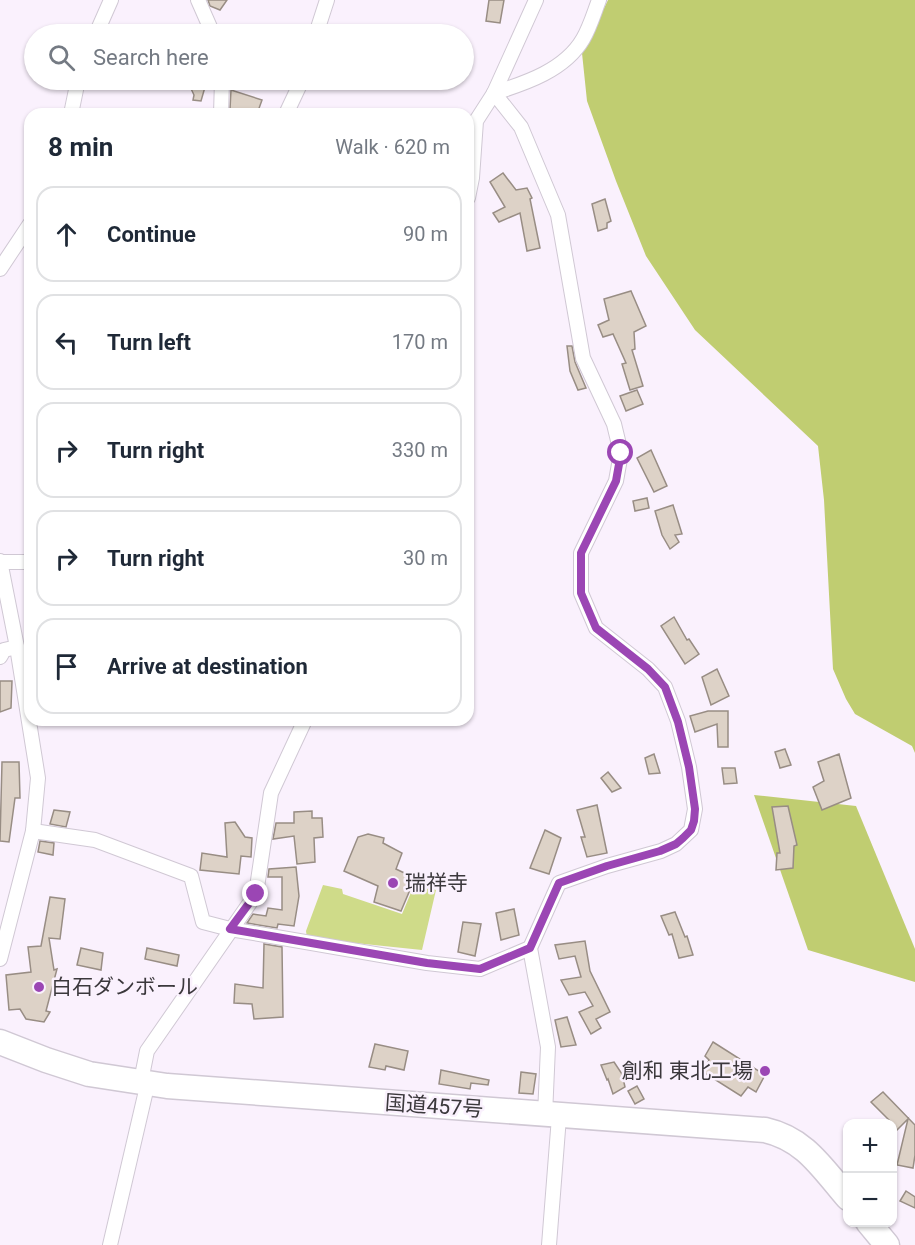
<!DOCTYPE html>
<html lang="en">
<head>
<meta charset="utf-8">
<style>
  :root { --surface:#fff; --page:#f6f6f7; --text:#1f2937; --muted:#747a83; --line:#e0e1e3 }
  body { margin:0; font-family:Roboto,"Noto Sans JP",sans-serif; background:var(--page); color:var(--text) }
  .controls { position:absolute; right:18px; bottom:18px; display:grid; overflow:hidden; border-radius:12px; box-shadow:0 2px 4px #0004 }
  .controls button { width:54px; height:54px; display:grid; place-items:center; padding:0; border:0; border-bottom:2px solid var(--line); background:var(--surface); color:var(--text); font:30px sans-serif }
  .stop { position:absolute; width:18px; height:18px; margin:-14px; border:4px solid #9b46b4; border-radius:50%; background:#fff }
  .stop.end { background:#9b46b4; border-color:#fff; box-shadow:0 2px 6px #0008 }
  .list { margin:0; padding:0; list-style:none }
  h2 { display:flex; justify-content:space-between; align-items:center; height:78px; margin:0; padding:0 24px; font-size:26px }
  h2 small { font-size:20px; font-weight:400; color:var(--muted) }
  .list li { display:grid; grid-template-columns:39px 1fr auto; gap:18px; align-items:center; box-sizing:border-box; height:96px; margin:0 12px 12px; padding:0 12px; border:2px solid var(--line); border-radius:18px }
  .list b { display:block; font-size:22px; white-space:nowrap }
  .list em { font-size:20px; font-style:normal; color:var(--muted) }
  .icon { flex:none; width:33px; height:33px; fill:none; stroke:currentColor; stroke-width:2; stroke-linecap:round; stroke-linejoin:round }
  .map { position:relative; flex:none; width:915px; height:1245px; overflow:hidden }
  .search { position:absolute; background:var(--surface); box-shadow:0 2px 4px #0004; left:24px; top:24px; width:450px; height:66px; display:flex; align-items:center; gap:15px; box-sizing:border-box; padding:0 21px; border-radius:33px; color:var(--muted); font-size:22px }
  .panel { position:absolute; background:var(--surface); box-shadow:0 2px 4px #0004; left:24px; top:108px; width:450px; height:618px; border-radius:18px }
  .map>svg:first-child { display:block }
</style>
</head>
<body>
<div class="map">
<svg width="915" height="1245" viewBox="0 0 915 1245">
  <rect width="100%" height="100%" fill="#faf1fd"/>
  <!-- green -->
  <path fill="#cfdb89" d="M415 883 436 890 422 950 307 938 306 931 323 885 342 889 343 894 402 914Z"/>
  <!-- forest -->
  <g fill="#c0cd71">
    <path d="M608 0H915V753L912 746 855 714 846 699 833 669 824 500 818 446 695 330 646 256 616 181 587 101 582 53Z"/>
    <path d="M754 795 856 806 915 949V982L808 950Z"/>
  </g>
  <!-- building -->
  <g fill="#ddd2c7" stroke="#988d84" stroke-width="1.5">
    <path d="M208 0H227L220 10 210 6Z"/>
    <path d="M489 0H504L500 23 486 21Z"/>
    <path d="M109 80H149L133 88 109 83Z"/>
    <path d="M187 80H206L209 86 205 87 201 101 193 100 194 95Z"/>
    <path d="M231 90 262 100 257 114 230 109Z"/>
    <path d="M503 173 516 190 527 188 532 198 530 199 540 248 527 251 520 213 499 222 493 213 505 207 490 182Z"/>
    <path d="M605 199 611 221 607 223V228L598 231 592 204Z"/>
    <path d="M631 291 646 326 634 332 635 349 632 350 643 386 630 390 622 364 626 363 613 334 603 337 598 325 609 320 604 299Z"/>
    <path d="M567 346H572L575 362 586 388 578 390 570 371Z"/>
    <path d="M637 390 643 404 626 411 620 396Z"/>
    <path d="M651 450 667 486 654 492 637 458Z"/>
    <path d="M647 498 649 508 635 511 633 501Z"/>
    <path d="M673 505 682 534 675 535 679 542 670 549 662 535 655 511Z"/>
    <path d="M674 617 687 640 689 639 699 654 685 664 661 626Z"/>
    <path d="M717 669 729 696 711 705 702 677Z"/>
    <path d="M0 681H12L11 708 0 712Z"/>
    <path d="M708 711H728V747H718L717 724 695 732 690 716Z"/>
    <path d="M785 749 791 765 780 768 775 752Z"/>
    <path d="M654 754 660 773 649 774 645 758Z"/>
    <path d="M839 754 851 798 822 810 813 787 824 781 818 762Z"/>
    <path d="M2 762H19L20 798H15L9 842 0 841Z"/>
    <path d="M722 768H735L737 783 724 784Z"/>
    <path d="M608 772 621 788 612 792 601 778Z"/>
    <path d="M597 805 607 853 587 857 581 837H585L577 810Z"/>
    <path d="M788 806 797 845 794 846 793 868 776 870 777 853H780L772 807Z"/>
    <path d="M54 810 70 812 66 827 50 824Z"/>
    <path d="M312 811V818H322L323 837 314 838 315 862 297 864 294 836 273 839 276 823H294V812Z"/>
    <path d="M235 822 245 837 252 838 251 857 241 856 239 874 200 870 202 853 227 857 225 823Z"/>
    <path d="M545 830 561 838 549 874 530 868Z"/>
    <path d="M368 834 384 838 383 843 402 853 396 869 415 878 401 911 374 902 378 886 344 871 358 837Z"/>
    <path d="M40 841 54 843 53 855 38 852Z"/>
    <path d="M296 867 299 896 294 926 278 924 277 928 247 923 253 914 266 916 268 908 282 910V877H268L269 869Z"/>
    <path d="M50 897 65 899 60 939 49 938 54 970 57 969 46 1011 50 1012 44 1022 26 1019 20 1009 9 1010 6 975 31 972 28 947 41 946Z"/>
    <path d="M514 909 519 935 501 940 496 913Z"/>
    <path d="M675 912 685 937 687 936 693 955 679 958 672 934 669 935 661 916Z"/>
    <path d="M463 922 481 924 475 956 458 952Z"/>
    <path d="M585 941 590 971 610 1012 596 1019 601 1028 591 1034 579 1012 593 1006 585 992 569 995 561 980 581 977 575 956 559 959 555 945Z"/>
    <path d="M264 944 282 947 283 1017 254 1019 252 1004 234 1003 235 984 263 988Z"/>
    <path d="M81 948 103 953 101 970 77 965Z"/>
    <path d="M147 948 179 955 177 966 145 959Z"/>
    <path d="M567 1017 576 1045 561 1047 555 1020Z"/>
    <path d="M713 1042 765 1075 756 1092 748 1087 741 1096 703 1072 709 1060 705 1056Z"/>
    <path d="M375 1044 408 1051 404 1070 386 1066 385 1070 369 1067Z"/>
    <path d="M614 1062 622 1074 625 1087 613 1094 608 1079 607 1080 601 1065Z"/>
    <path d="M441 1070 489 1080 488 1085 471 1083 470 1089 439 1084Z"/>
    <path d="M521 1072 536 1074 533 1094 519 1093Z"/>
    <path d="M637 1086 644 1099 635 1104 628 1091Z"/>
    <path d="M883 1092 915 1125V1155L913 1168 897 1165 908 1119 892 1135V1123L871 1102Z"/>
    <path d="M906 1191 915 1197V1208L900 1201Z"/>
  </g>
  <g fill="none" stroke-linecap="round" stroke-linejoin="round">
    <!-- street casing -->
    <g stroke="#d0c8d4" stroke-width="16">
      <g id="street">
        <path d="M198 0 213 34"/>
        <path d="M96 34 111 0"/>
        <path d="M316 34 327 0"/>
        <path d="M494 93 521 127 558 215 583 358 614 424 621 453 616 481 581 553V593L596 628 648 669 665 687 678 721 689 767 695 809 691 830 676 844 661 851 607 866 559 883 530 948 548 1047 545 1115"/>
        <path d="M494 93C526 83 565 70 583 39 590 27 594 13 599 0"/>
        <path d="M71 114 78 80"/>
        <path d="M221 114 222 80"/>
        <path d="M286 114 302 80"/>
        <path d="M468 198 472 178 476 121 494 93 536 0"/>
        <path d="M0 269 30 224"/>
        <path d="M0 561 17 647 38 778 33 831 0 959"/>
        <path d="M1 562H30"/>
        <path d="M0 657 4 650 17 647"/>
        <path d="M33 831 95 840 191 876 203 922 230 929 427 963 480 969 530 948"/>
        <path d="M141 1081 147 1051 256 894 271 793 305 720"/>
        <path d="M110 1245 148 1082"/>
        <path d="M549 1245 559 1117"/>
      </g>
    </g>
    <!-- highway casing -->
    <g stroke="#d0c8d4" stroke-width="27">
      <g id="highway">
        <path d="M0 1042 46 1060 89 1074 167 1086 765 1130C805 1139 822 1168 848 1198"/>
        <path d="M868 1222 887 1245"/>
      </g>
    </g>
    <!-- street -->
    <use href="#street" stroke="#fff" stroke-width="14"/>
    <!-- highway -->
    <use href="#highway" stroke="#fff" stroke-width="24"/>
  </g>
  <g fill="none" stroke-linecap="round" stroke-linejoin="round">
    <!-- route -->
    <path stroke="#9b46b4" stroke-width="8" d="M256 894 230 929 427 963 480 969 530 948 559 883 607 866 660 851 676 844 683 838 691 830 694 821 695 809 689 767 678 722 665 687 648 669 596 628 581 593V553L616 481 621 453"/>
  </g>
  <!-- markers -->
  <g fill="#9b46b4" stroke="#faf1fd" stroke-width="2">
    <circle cx="393" cy="883" r="6"/>
    <circle cx="39" cy="987" r="6"/>
    <circle cx="765" cy="1071" r="6"/>
  </g>
  <g text-anchor="middle" stroke-width="5" stroke-linejoin="round" paint-order="stroke">
    <!-- poi labels -->
    <g font-size="21" fill="#3b383c" stroke="#faf1fd" text-anchor="start">
      <text x="405" y="890">瑞祥寺</text>
      <text x="51" y="994">白石ダンボール</text>
      <text x="753" y="1078" text-anchor="end">創和 東北工場</text>
    </g>
    <!-- street labels -->
    <g font-size="21" fill="#3b383c" stroke="#faf1fd">
      <text transform="translate(434 1106) rotate(4)" y="7">国道457号</text>
    </g>
  </g>
</svg>
<div class="controls">
<button>+</button>
<button>−</button>
</div>
<div class="stop" style="left:621px;top:453px"></div>
<div class="stop end" style="left:256px;top:894px"></div>
<div class="search"><svg class="icon" aria-label="search" viewBox="0 0 24 24"><circle cx="10" cy="10" r="6"/><path d="M15 15l6 6"/></svg>Search here</div>
<section class="panel">
<h2>8 min<small>Walk · 620 m</small></h2>
<ul class="list">
<li><svg class="icon" aria-label="ahead" viewBox="0 0 24 24"><path d="M12 20V5M6 11l6-6 6 6"/></svg><div><b>Continue</b></div><em>90 m</em></li>
<li><svg class="icon" aria-label="left" viewBox="0 0 24 24"><path d="M17 20v-9H6M10 6l-5 5 5 5"/></svg><div><b>Turn left</b></div><em>170 m</em></li>
<li><svg class="icon" aria-label="right" viewBox="0 0 24 24"><path d="M7 20v-9h11M14 6l5 5-5 5"/></svg><div><b>Turn right</b></div><em>330 m</em></li>
<li><svg class="icon" aria-label="right" viewBox="0 0 24 24"><path d="M7 20v-9h11M14 6l5 5-5 5"/></svg><div><b>Turn right</b></div><em>30 m</em></li>
<li><svg class="icon" aria-label="arrive" viewBox="0 0 24 24"><path d="M6 21V4h12l-3 4 3 4H6"/></svg><div><b>Arrive at destination</b></div></li>
</ul>
</section>
</div>
</body>
</html>
